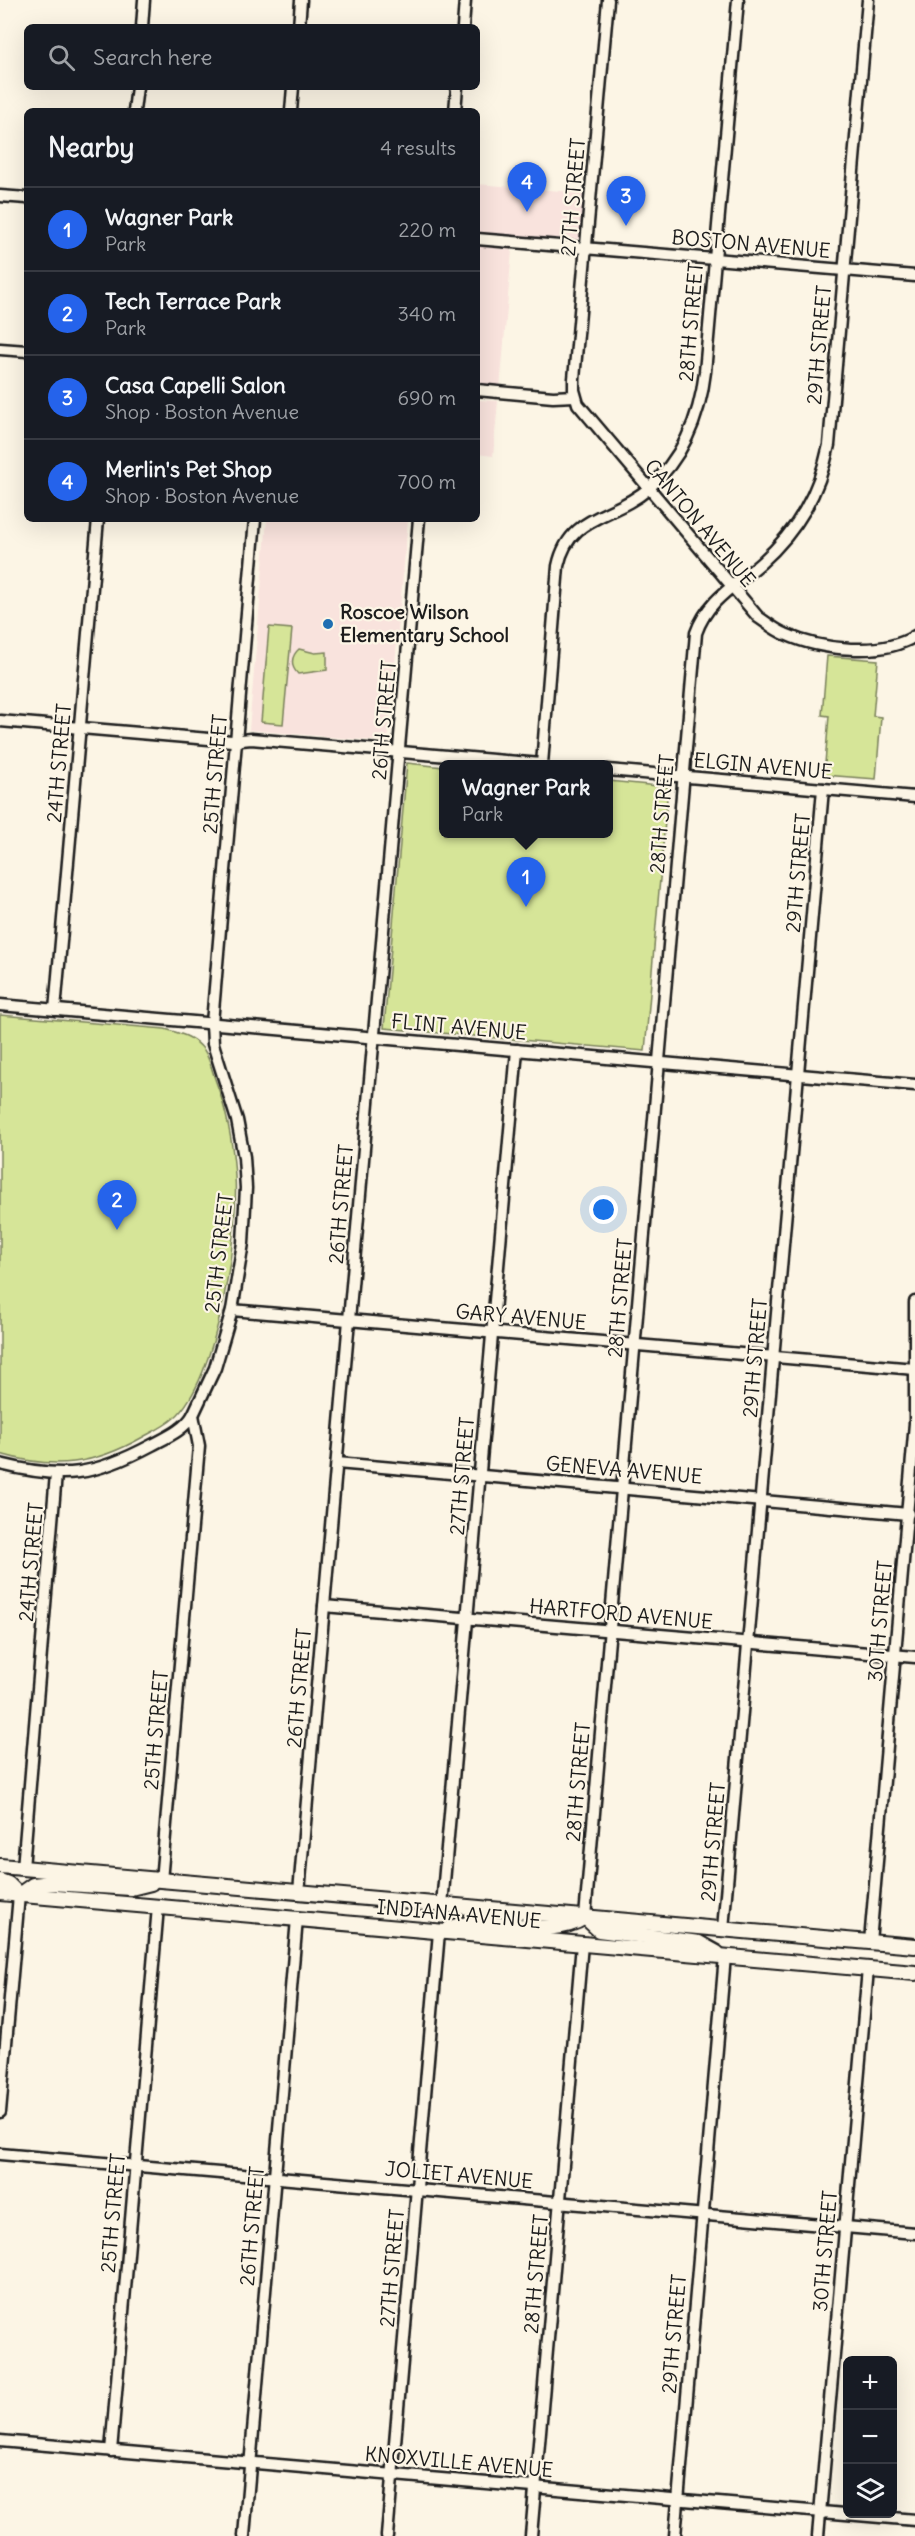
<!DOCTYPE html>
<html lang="en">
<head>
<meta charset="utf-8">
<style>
  :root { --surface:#171b24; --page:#242831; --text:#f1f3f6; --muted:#9ea1a6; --line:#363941; --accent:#2563eb }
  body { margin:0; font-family:Delius,sans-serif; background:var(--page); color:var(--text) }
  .controls { position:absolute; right:18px; bottom:18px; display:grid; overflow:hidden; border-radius:9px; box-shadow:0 6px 24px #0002 }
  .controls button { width:54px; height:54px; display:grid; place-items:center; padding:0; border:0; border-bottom:2px solid var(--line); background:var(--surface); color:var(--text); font:30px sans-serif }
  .you { position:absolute; left:604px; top:1210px; width:21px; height:21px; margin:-15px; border:4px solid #fff; border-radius:50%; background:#1a73e8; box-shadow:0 0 0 9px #1a73e833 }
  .badge { display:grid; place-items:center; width:39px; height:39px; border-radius:50%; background:var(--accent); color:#fff; font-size:20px; font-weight:700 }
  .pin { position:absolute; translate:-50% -50px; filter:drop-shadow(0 2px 3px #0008) }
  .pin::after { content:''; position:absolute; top:32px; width:21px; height:18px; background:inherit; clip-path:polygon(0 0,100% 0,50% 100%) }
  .popup { position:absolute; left:439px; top:760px; width:174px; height:78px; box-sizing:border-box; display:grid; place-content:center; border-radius:9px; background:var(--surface); filter:drop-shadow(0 2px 4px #0005); font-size:20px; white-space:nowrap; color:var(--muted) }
  .popup b { font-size:22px; color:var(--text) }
  .popup::after { content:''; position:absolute; left:50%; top:100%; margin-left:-12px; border:12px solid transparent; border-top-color:var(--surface) }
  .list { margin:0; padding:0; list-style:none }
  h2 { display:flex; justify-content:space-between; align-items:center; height:78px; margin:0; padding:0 24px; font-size:26px }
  h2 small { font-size:20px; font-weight:400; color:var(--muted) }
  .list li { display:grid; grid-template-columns:39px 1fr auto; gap:18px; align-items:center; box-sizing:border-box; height:84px; padding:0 24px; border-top:2px solid var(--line) }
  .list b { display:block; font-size:22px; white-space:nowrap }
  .list p { margin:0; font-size:20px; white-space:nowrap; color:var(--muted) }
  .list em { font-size:20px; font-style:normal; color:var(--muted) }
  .icon { flex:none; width:33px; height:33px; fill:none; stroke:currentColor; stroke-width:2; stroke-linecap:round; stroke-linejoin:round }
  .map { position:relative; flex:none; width:915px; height:2536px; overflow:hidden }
  .search { position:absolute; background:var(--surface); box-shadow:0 6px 24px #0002; left:24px; top:24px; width:456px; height:66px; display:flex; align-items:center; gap:15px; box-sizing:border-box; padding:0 21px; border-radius:9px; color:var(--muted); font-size:22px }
  .panel { position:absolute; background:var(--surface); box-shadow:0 6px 24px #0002; left:24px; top:108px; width:456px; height:414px; border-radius:9px }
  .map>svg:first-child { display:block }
</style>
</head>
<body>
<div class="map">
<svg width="915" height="2536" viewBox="0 0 915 2536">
  <rect width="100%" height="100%" fill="#fcf5e5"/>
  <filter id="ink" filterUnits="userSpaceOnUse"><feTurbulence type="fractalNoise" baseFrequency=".0167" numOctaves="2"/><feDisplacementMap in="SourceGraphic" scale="12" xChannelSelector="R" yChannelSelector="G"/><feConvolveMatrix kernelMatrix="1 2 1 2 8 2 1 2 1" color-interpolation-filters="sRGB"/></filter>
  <g filter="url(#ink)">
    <!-- built -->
    <g fill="#f9e3dd">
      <path d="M477 184 585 193 580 238 575 240 477 232Z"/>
      <path d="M477 246 512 250 500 389 477 387Z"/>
      <path d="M477 400 498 401 493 456 477 454Z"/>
      <path d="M267 519H408L388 742 249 730Z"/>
    </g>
    <!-- green -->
    <g fill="#d6e598" stroke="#79805a" stroke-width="1.5">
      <path d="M269 627 292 629 283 724 261 722Z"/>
      <path d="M299 649 315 653 327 652V670L298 674C290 666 291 656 299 649Z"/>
      <path d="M827 656 878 660 873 716 881 717 876 779 824 775 829 716 822 715Z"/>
      <path d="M407 763 443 767 444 834H608L609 781 668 787 645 1051 384 1028Z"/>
      <path d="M0 1015 165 1029C181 1034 193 1036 204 1050 209 1057 212 1070 215 1079 227 1111 233 1143 235 1176 239 1233 218 1380 174 1418 165 1426 154 1431 143 1437 94 1465 55 1470 0 1454Z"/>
    </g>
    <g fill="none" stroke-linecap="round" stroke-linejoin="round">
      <!-- minor casing -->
      <g stroke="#1c1c1c" stroke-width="15">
        <g id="minor">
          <path d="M608 0 574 379V390L578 404 758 617C767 623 775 630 785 634 820 650 882 657 915 636"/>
          <path d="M142 27 144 0"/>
          <path d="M299 27 301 0"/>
          <path d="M463 27 465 0"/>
          <path d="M134 111 137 87"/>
          <path d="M291 111 293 87"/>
          <path d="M455 111 457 87"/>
          <path d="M0 196 27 198"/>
          <path d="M477 239 915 276"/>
          <path d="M0 349 27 351"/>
          <path d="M477 390 553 397 575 396"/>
          <path d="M0 721 232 741 251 739 541 764"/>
          <path d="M542 764 558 566C569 514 613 519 648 489 683 458 700 416 705 372L738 0"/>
          <path d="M608 770 915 797"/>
          <path d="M0 1005 915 1085"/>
          <path d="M55 1010 98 519"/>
          <path d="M232 1310 915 1369"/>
          <path d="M337 1463 908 1514"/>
          <path d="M0 1464C64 1480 94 1476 152 1445 167 1437 184 1430 193 1415"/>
          <path d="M324 1606 915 1657"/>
          <path d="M23 1868 56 1474"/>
          <path d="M161 1881 199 1446 193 1415 215 1368 232 1310 243 1243 246 1188 244 1157 237 1120 213 1044 212 1023 255 519"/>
          <path d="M299 1892 419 519"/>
          <path d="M442 1905 517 1050"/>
          <path d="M585 1917 696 633C708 599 735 586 761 563 798 530 819 493 829 445L868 0"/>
          <path d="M723 1929 823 789"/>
          <path d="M870 1942 915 1423V1302"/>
          <path d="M0 2112 19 1895"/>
          <path d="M0 2154 915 2233"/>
          <path d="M0 2441 915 2520"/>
          <path d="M111 2451 158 1907"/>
          <path d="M244 2536 297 1919"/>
          <path d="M387 2536 439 1932"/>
          <path d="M531 2536 582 1944"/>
          <path d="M675 2536 725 1956"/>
          <path d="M818 2536 868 1969"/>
        </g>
      </g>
      <!-- major casing -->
      <g stroke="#1c1c1c" stroke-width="18">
        <g id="major">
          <path d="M0 1866 915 1946"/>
          <path d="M0 1881 8 1884 19 1895 33 1885 52 1883 131 1888 151 1883"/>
          <path d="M0 1893 915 1973"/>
          <path d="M450 1928C493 1913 546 1942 585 1917L599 1930 699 1943 717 1953"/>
        </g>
      </g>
      <!-- minor -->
      <use href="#minor" stroke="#fcf5e5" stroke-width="10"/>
      <!-- major -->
      <use href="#major" stroke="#fcf5e5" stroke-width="14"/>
    </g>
  </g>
  <!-- markers -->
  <circle fill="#1f6fb2" stroke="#fcf5e5" stroke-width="2" cx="328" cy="624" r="6"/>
  <g text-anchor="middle" stroke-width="4.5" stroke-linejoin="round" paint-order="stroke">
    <!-- street labels -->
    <g font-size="20" fill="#1c1c1c" stroke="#fcf5e5">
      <text transform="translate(573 197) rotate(-85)" y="7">27TH STREET</text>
      <text transform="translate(751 244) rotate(5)" y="7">BOSTON AVENUE</text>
      <text transform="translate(691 322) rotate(-85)" y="7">28TH STREET</text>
      <text transform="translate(819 345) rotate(-85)" y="7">29TH STREET</text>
      <text transform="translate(700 523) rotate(50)" y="7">CANTON AVENUE</text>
      <text transform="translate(384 720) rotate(-85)" y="7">26TH STREET</text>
      <text transform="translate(59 763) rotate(-85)" y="7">24TH STREET</text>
      <text transform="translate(763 766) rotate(5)" y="7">ELGIN AVENUE</text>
      <text transform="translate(215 774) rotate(-85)" y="7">25TH STREET</text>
      <text transform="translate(662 814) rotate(-85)" y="7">28TH STREET</text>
      <text transform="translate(798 873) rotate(-85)" y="7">29TH STREET</text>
      <text transform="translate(459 1027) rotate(5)" y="7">FLINT AVENUE</text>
      <text transform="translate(341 1204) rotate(-85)" y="7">26TH STREET</text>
      <text transform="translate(219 1253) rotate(-83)" y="7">25TH STREET</text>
      <text transform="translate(620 1298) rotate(-85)" y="7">28TH STREET</text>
      <text transform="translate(521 1317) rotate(5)" y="7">GARY AVENUE</text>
      <text transform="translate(755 1358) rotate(-85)" y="7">29TH STREET</text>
      <text transform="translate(624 1470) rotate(5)" y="7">GENEVA AVENUE</text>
      <text transform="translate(462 1476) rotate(-85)" y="7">27TH STREET</text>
      <text transform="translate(31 1562) rotate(-85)" y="7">24TH STREET</text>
      <text transform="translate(621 1614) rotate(5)" y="7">HARTFORD AVENUE</text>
      <text transform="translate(880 1621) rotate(-85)" y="7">30TH STREET</text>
      <text transform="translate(299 1688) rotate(-85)" y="7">26TH STREET</text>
      <text transform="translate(156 1730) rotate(-85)" y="7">25TH STREET</text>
      <text transform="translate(578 1782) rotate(-85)" y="7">28TH STREET</text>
      <text transform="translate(713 1842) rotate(-85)" y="7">29TH STREET</text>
      <text transform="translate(459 1914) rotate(5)" y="7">INDIANA AVENUE</text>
      <text transform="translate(459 2175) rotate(5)" y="7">JOLIET AVENUE</text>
      <text transform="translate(113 2213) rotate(-85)" y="7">25TH STREET</text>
      <text transform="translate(252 2226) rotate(-85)" y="7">26TH STREET</text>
      <text transform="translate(825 2251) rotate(-85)" y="7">30TH STREET</text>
      <text transform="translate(392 2268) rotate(-85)" y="7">27TH STREET</text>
      <text transform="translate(536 2274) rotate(-85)" y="7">28TH STREET</text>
      <text transform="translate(674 2334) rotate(-85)" y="7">29TH STREET</text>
      <text transform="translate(459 2462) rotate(5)" y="7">KNOXVILLE AVENUE</text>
    </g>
    <!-- poi labels -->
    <g font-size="20" font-weight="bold" fill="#1c1c1c" stroke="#fcf5e5" text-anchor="start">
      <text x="340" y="619">Roscoe Wilson<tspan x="340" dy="23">Elementary School</tspan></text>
    </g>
  </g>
</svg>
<div class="controls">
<button>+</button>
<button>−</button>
<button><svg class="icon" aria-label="layers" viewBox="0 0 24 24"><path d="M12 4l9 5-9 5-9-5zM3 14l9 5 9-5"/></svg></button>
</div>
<div class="you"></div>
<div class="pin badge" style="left:526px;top:907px">1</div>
<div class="popup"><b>Wagner Park</b>Park</div>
<div class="pin badge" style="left:117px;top:1230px">2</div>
<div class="pin badge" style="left:626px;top:226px">3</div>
<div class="pin badge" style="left:527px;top:212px">4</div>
<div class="search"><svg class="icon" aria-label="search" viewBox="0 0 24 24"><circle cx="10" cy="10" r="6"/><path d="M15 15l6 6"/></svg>Search here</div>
<section class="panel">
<h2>Nearby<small>4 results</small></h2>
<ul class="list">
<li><span class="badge">1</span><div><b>Wagner Park</b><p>Park</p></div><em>220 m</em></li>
<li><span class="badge">2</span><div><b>Tech Terrace Park</b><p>Park</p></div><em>340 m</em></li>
<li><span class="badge">3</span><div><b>Casa Capelli Salon</b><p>Shop · Boston Avenue</p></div><em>690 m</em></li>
<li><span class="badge">4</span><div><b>Merlin's Pet Shop</b><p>Shop · Boston Avenue</p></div><em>700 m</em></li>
</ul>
</section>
</div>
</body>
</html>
